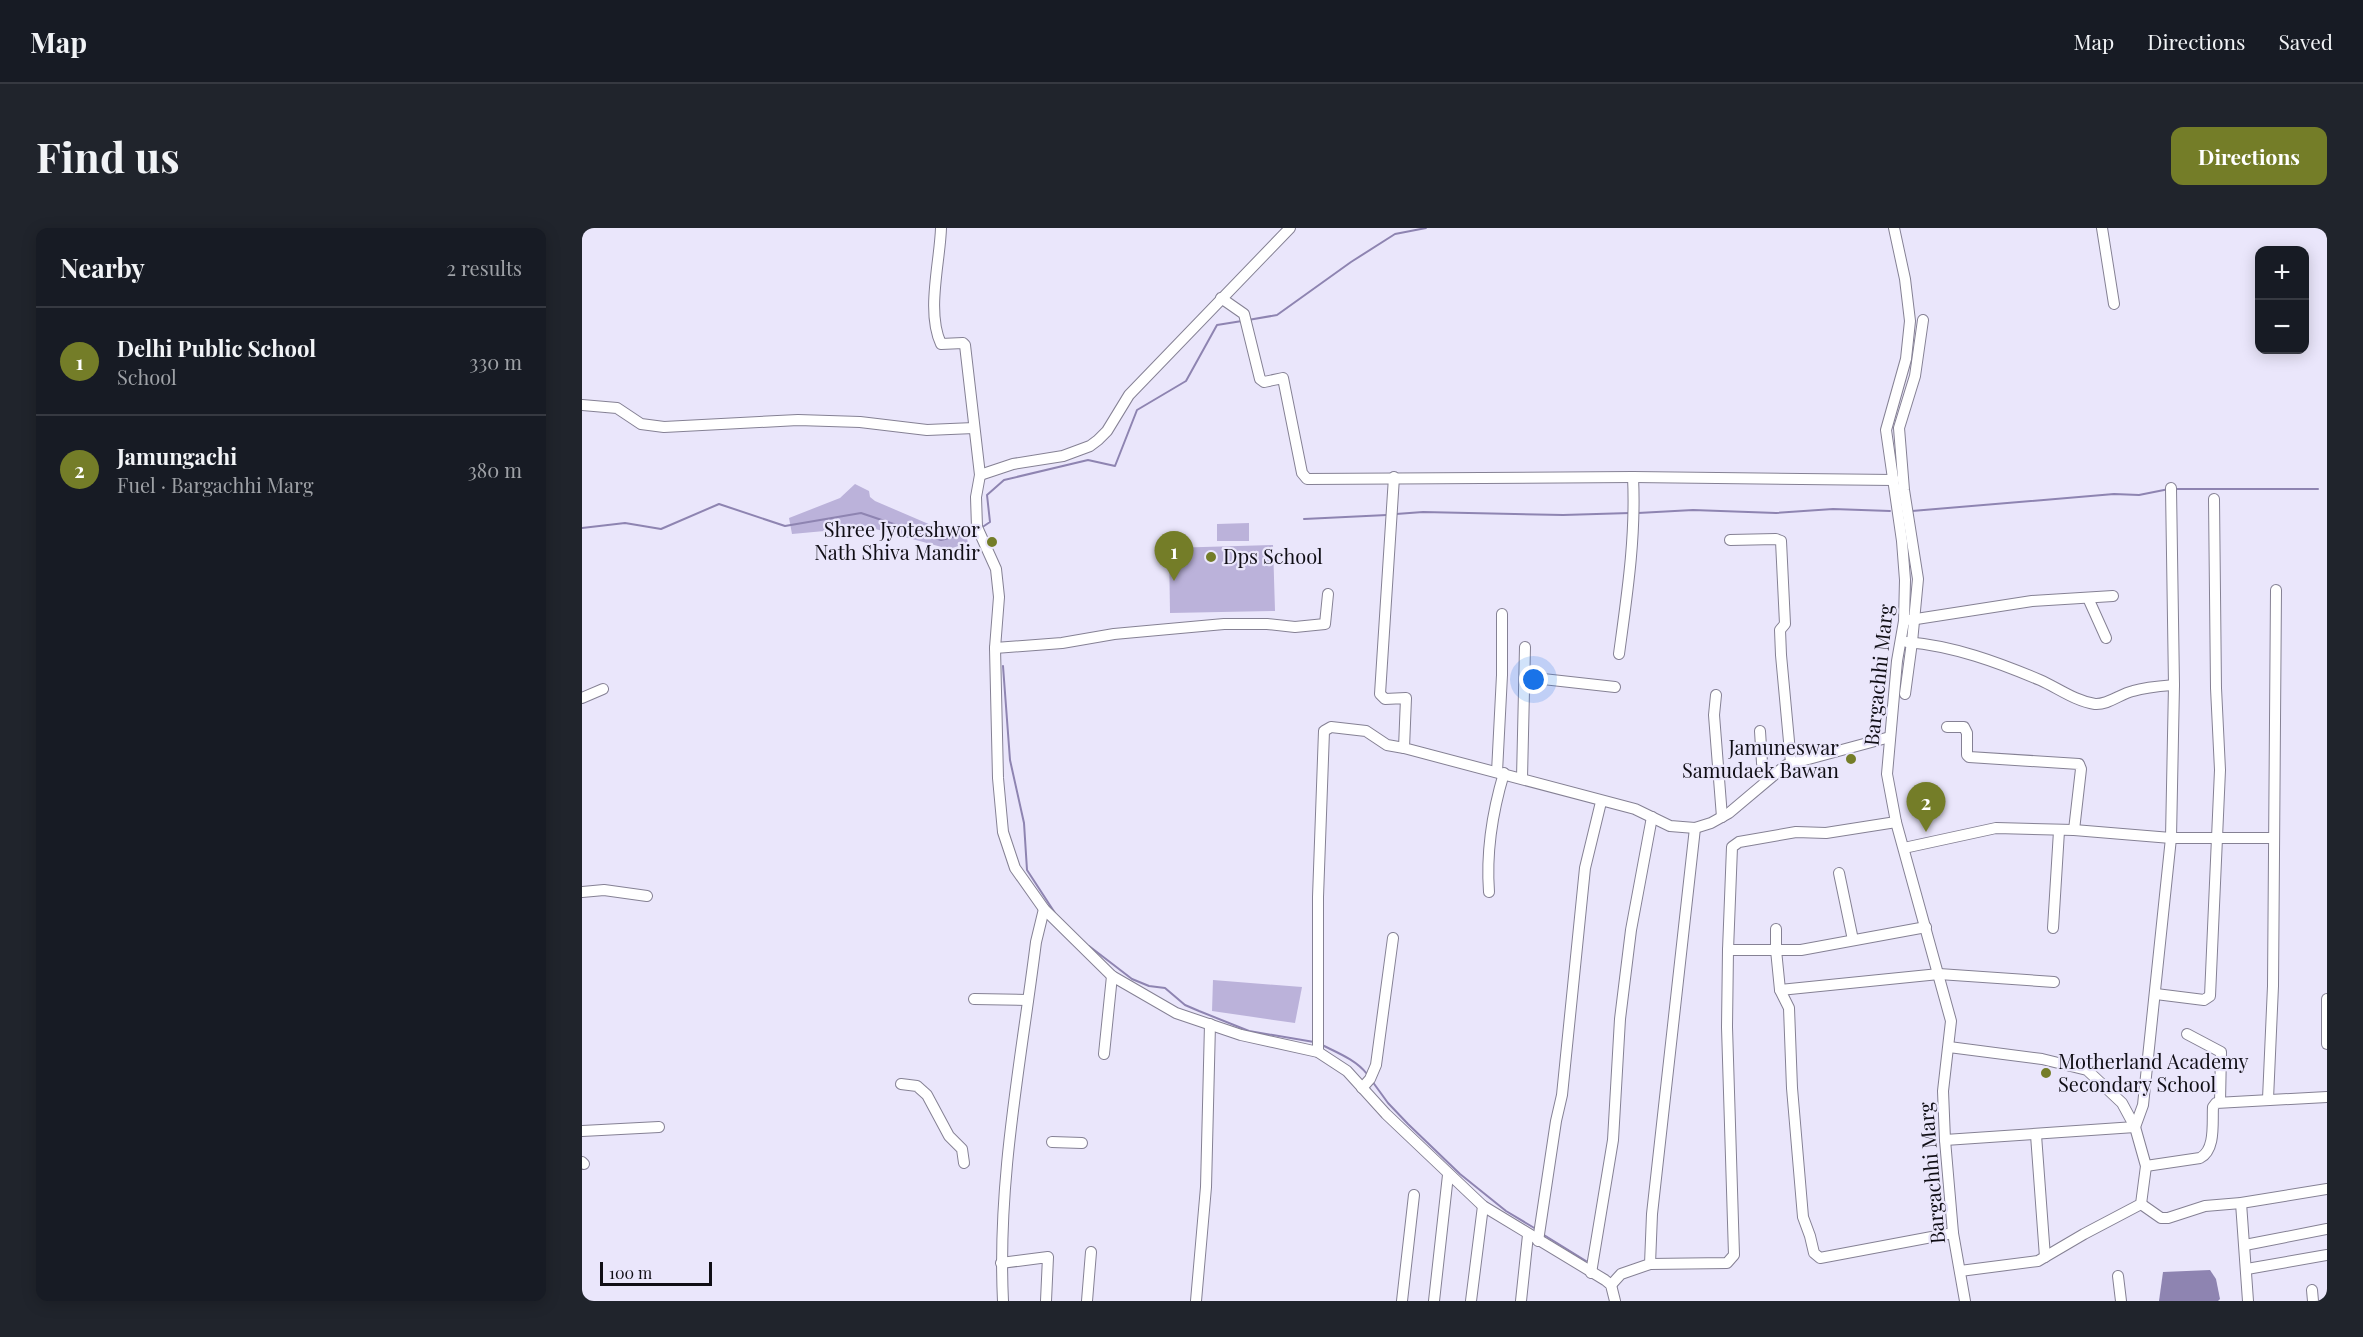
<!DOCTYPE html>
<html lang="en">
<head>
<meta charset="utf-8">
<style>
  :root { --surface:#171b24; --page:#20242c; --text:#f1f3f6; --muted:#9ea1a6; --line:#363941; --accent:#747d28 }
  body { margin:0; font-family:"Playfair Display",serif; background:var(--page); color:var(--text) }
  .controls { position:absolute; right:18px; top:18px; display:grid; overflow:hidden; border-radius:12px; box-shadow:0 3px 15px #0003 }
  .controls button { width:54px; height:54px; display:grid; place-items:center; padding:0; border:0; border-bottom:2px solid var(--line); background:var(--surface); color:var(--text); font:30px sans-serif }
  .scale { position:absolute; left:18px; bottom:15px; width:112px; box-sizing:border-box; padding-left:6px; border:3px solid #100e15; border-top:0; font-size:16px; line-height:21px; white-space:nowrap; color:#100e15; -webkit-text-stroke:4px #eae6fb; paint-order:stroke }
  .you { position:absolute; left:952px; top:452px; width:21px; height:21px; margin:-15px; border:4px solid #fff; border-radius:50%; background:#1a73e8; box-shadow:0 0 0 9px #1a73e833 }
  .badge { display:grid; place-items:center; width:39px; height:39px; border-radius:50%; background:var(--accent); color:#fff; font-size:20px; font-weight:700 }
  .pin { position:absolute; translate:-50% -50px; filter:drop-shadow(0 2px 3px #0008) }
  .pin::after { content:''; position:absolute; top:32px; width:21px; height:18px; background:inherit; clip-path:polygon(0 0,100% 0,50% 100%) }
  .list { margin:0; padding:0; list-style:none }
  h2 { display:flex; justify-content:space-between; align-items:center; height:78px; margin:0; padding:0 24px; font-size:26px }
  h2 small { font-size:20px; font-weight:400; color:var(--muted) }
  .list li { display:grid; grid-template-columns:39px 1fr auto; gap:18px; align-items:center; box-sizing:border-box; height:108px; padding:0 24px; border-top:2px solid var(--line) }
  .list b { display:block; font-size:22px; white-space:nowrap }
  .list p { margin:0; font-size:20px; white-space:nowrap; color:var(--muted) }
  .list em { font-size:20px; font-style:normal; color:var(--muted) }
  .map { position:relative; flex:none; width:1745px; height:1073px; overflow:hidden; border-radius:12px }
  header { display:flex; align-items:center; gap:36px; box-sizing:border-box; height:84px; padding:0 30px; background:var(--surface); border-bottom:2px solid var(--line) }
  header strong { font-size:28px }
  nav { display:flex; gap:33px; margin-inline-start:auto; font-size:21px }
  .intro { display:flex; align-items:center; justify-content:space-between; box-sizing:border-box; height:144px; padding:0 36px }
  h1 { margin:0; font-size:42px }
  .button { padding:15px 27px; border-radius:12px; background:var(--accent); color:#fff; font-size:21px; font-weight:700 }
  main { display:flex; gap:36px; padding:0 36px }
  aside { flex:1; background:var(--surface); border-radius:12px; box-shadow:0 3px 15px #0003 }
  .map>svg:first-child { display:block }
</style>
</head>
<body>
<header>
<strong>Map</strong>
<nav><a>Map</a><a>Directions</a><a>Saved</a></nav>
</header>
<div class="intro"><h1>Find us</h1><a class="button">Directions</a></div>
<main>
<aside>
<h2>Nearby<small>2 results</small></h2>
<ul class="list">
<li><span class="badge">1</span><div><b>Delhi Public School</b><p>School</p></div><em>330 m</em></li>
<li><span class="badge">2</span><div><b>Jamungachi</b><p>Fuel · Bargachhi Marg</p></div><em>380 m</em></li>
</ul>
</aside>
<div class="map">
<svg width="1745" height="1073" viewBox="0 0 1745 1073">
  <rect width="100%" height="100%" fill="#eae6fb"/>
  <!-- green -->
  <g fill="#bbb2da">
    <path d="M273 256 287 263 288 269 293 273 356 300 383 301 386 315 367 321 286 299 210 306 207 290 258 270Z"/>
    <path d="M667 295V313H635V296Z"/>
    <path d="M691 317 693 383 588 385 587 320Z"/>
    <path d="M631 752 720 759 713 795 630 783Z"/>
  </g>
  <!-- water -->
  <path fill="#8e84b1" d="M1628 1042 1634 1051 1638 1071 1636 1073H1577L1581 1044Z"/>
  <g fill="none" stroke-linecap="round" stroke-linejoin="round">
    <!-- stream -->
    <g stroke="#8e84b1" stroke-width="2">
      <path d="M666 92 695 87 769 34 813 6 844 0"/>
      <path d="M1594 261H1736"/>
      <path d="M1330 283 1532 266 1557 267 1587 261"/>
      <path d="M1056 285 1111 282 1194 285 1251 281 1308 283"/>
      <path d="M814 286 841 284 981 287 1048 285"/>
      <path d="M722 291 805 287"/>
      <path d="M0 300 43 295 79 301 137 276 203 298 279 285 359 312 394 303"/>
      <path d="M399 300 408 294 405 267 422 252 506 232 533 238 555 182 604 153 635 97 660 93"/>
      <path d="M421 438 428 532 442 595 445 642 473 685"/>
      <path d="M507 718 550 751 567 758 583 760 603 777 617 783 667 803 732 814"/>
      <path d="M740 817C756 825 774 832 785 846"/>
      <path d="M790 853 806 875 826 896 878 946 924 983 954 1001"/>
      <path d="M962 1007 1004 1033"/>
    </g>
    <!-- minor casing -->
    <g stroke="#858194" stroke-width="12">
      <g id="minor">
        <path d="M359 0C358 34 344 84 359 116L381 115 383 117 398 247 394 269 395 299 414 341 417 369 413 420 416 550 421 604 433 640 462 681 530 748 594 785 659 807 736 824 765 843 804 886 901 978 1023 1052 1029 1057 1033 1073"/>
        <path d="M1312 0 1323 51 1328 93 1324 131 1304 202 1320 313 1323 352 1322 393 1315 433 1305 546 1314 594 1369 793 1361 863 1363 912 1371 1005 1383 1073"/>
        <path d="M1520 0 1532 76"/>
        <path d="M639 70 662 86 678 151 682 154 701 150 720 245 725 251 1051 249 1312 252"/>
        <path d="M0 177 35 180 59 196 82 199 216 192 278 194 345 202 392 200"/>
        <path d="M398 247 431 236 481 228 508 218 516 212 525 203 547 167 708 0"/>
        <path d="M812 249 798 466 803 471 824 470 822 520 1053 581 1088 598 1113 600 1129 595 1147 585 1204 537 1308 509"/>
        <path d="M1148 312 1194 311 1199 313 1203 396 1198 402 1199 427 1209 535"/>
        <path d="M1506 370 1524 410"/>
        <path d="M1328 392 1450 373 1531 368"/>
        <path d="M1325 414C1372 418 1415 434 1458 452 1476 460 1493 473 1513 476 1526 477 1538 466 1551 463 1564 459 1579 458 1592 457"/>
        <path d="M413 420 480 415 532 406 642 396H685L713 399 743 396 746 366"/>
        <path d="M1037 426C1045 367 1054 309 1051 249"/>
        <path d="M943 449 1033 459"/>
        <path d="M1323 466 1330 414 1336 351 1322 262 1317 200 1333 148 1341 92"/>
        <path d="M1134 467 1132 487 1140 589"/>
        <path d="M0 470 21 461"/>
        <path d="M1365 499H1382L1385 505V527L1387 529 1497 536 1499 541 1492 602"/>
        <path d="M1178 503 1180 535 1185 552"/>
        <path d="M915 544 920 447V386"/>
        <path d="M940 550 943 419"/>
        <path d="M1322 620 1414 600 1492 602 1589 610H1691"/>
        <path d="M1257 645 1271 712"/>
        <path d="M0 664 22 662 65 668"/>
        <path d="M907 664C904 623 910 585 922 545"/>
        <path d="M1471 700 1477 603"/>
        <path d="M1194 701V722L1198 762 1207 780 1210 860 1221 989 1228 1008 1232 1025 1238 1030 1371 1005"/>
        <path d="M1146 722 1150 619 1157 614 1214 604 1244 605 1314 594"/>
        <path d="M1198 762 1357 746 1472 754"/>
        <path d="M1574 766 1622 772 1628 768 1638 542 1634 460 1632 271"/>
        <path d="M392 771 446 772"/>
        <path d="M1745 771V816"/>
        <path d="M1605 806 1639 824 1638 874"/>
        <path d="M1367 819 1460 831 1505 842 1540 875 1553 899 1564 938 1559 976 1502 1006 1456 1033 1378 1043"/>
        <path d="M736 824V669L742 503 749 499 784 503 805 517 822 520"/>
        <path d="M522 826 530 748"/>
        <path d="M319 856 335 858 345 867 367 908 380 921 382 935"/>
        <path d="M780 860 788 851 794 837 811 710"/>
        <path d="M1686 871 1691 758 1694 362"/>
        <path d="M0 903 77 899"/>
        <path d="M1454 907 1463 1029"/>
        <path d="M1363 912 1553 899 1561 877 1589 610 1592 457 1589 260"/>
        <path d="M470 914 500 915"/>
        <path d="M0 934 2 936"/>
        <path d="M1564 938 1618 930C1634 922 1630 894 1631 879L1634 875 1745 869"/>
        <path d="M1659 975 1666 1073"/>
        <path d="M1559 976 1579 990H1586L1623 978 1659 975 1745 961"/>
        <path d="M956 1013 974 893 980 867 1003 640 1019 574"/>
        <path d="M1663 1017 1745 1001"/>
        <path d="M419 1035 466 1029 464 1073"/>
        <path d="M1068 1036 1145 1035 1152 1027 1145 799 1146 722H1219L1344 699"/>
        <path d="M1665 1041 1745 1027"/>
        <path d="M1009 1045 1031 912 1038 791 1049 702 1070 589"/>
        <path d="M1536 1048 1539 1073"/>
        <path d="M1029 1057 1039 1046 1068 1036 1070 986 1113 600"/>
        <path d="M1730 1062 1731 1073"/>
        <path d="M421 1073C415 952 439 834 454 714L462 681"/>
        <path d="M505 1073 509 1024"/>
        <path d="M614 1073 624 959 628 796"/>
        <path d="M820 1073 832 967"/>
        <path d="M852 1073 866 947"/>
        <path d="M889 1073 901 978"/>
        <path d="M939 1073 946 1007"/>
      </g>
    </g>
    <!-- minor -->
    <use href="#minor" stroke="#fff" stroke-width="10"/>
  </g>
  <!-- markers -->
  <g fill="#747d28" stroke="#eae6fb" stroke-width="2">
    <circle cx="410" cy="314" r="6"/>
    <circle cx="629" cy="329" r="6"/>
    <circle cx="1269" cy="531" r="6"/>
    <circle cx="1464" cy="845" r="6"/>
  </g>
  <g text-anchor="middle" stroke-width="4.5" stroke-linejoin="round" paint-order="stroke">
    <!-- poi labels -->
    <g font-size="20" fill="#100e15" stroke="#eae6fb" text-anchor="end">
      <text x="398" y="309">Shree Jyoteshwor<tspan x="398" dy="23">Nath Shiva Mandir</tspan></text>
      <text x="641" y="336" text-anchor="start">Dps School</text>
      <text x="1257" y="527">Jamuneswar<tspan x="1257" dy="23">Samudaek Bawan</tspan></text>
      <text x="1476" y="841" text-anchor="start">Motherland Academy<tspan x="1476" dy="23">Secondary School</tspan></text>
    </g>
    <!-- street labels -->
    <g font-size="20" fill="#100e15" stroke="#eae6fb">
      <text transform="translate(1297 447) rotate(-84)" y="7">Bargachhi Marg</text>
      <text transform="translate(1350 945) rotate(-95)" y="7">Bargachhi Marg</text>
    </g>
  </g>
</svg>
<div class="controls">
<button>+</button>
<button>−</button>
</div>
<div class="scale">100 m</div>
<div class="you"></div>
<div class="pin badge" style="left:592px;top:353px">1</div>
<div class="pin badge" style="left:1344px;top:604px">2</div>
</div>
</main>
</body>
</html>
